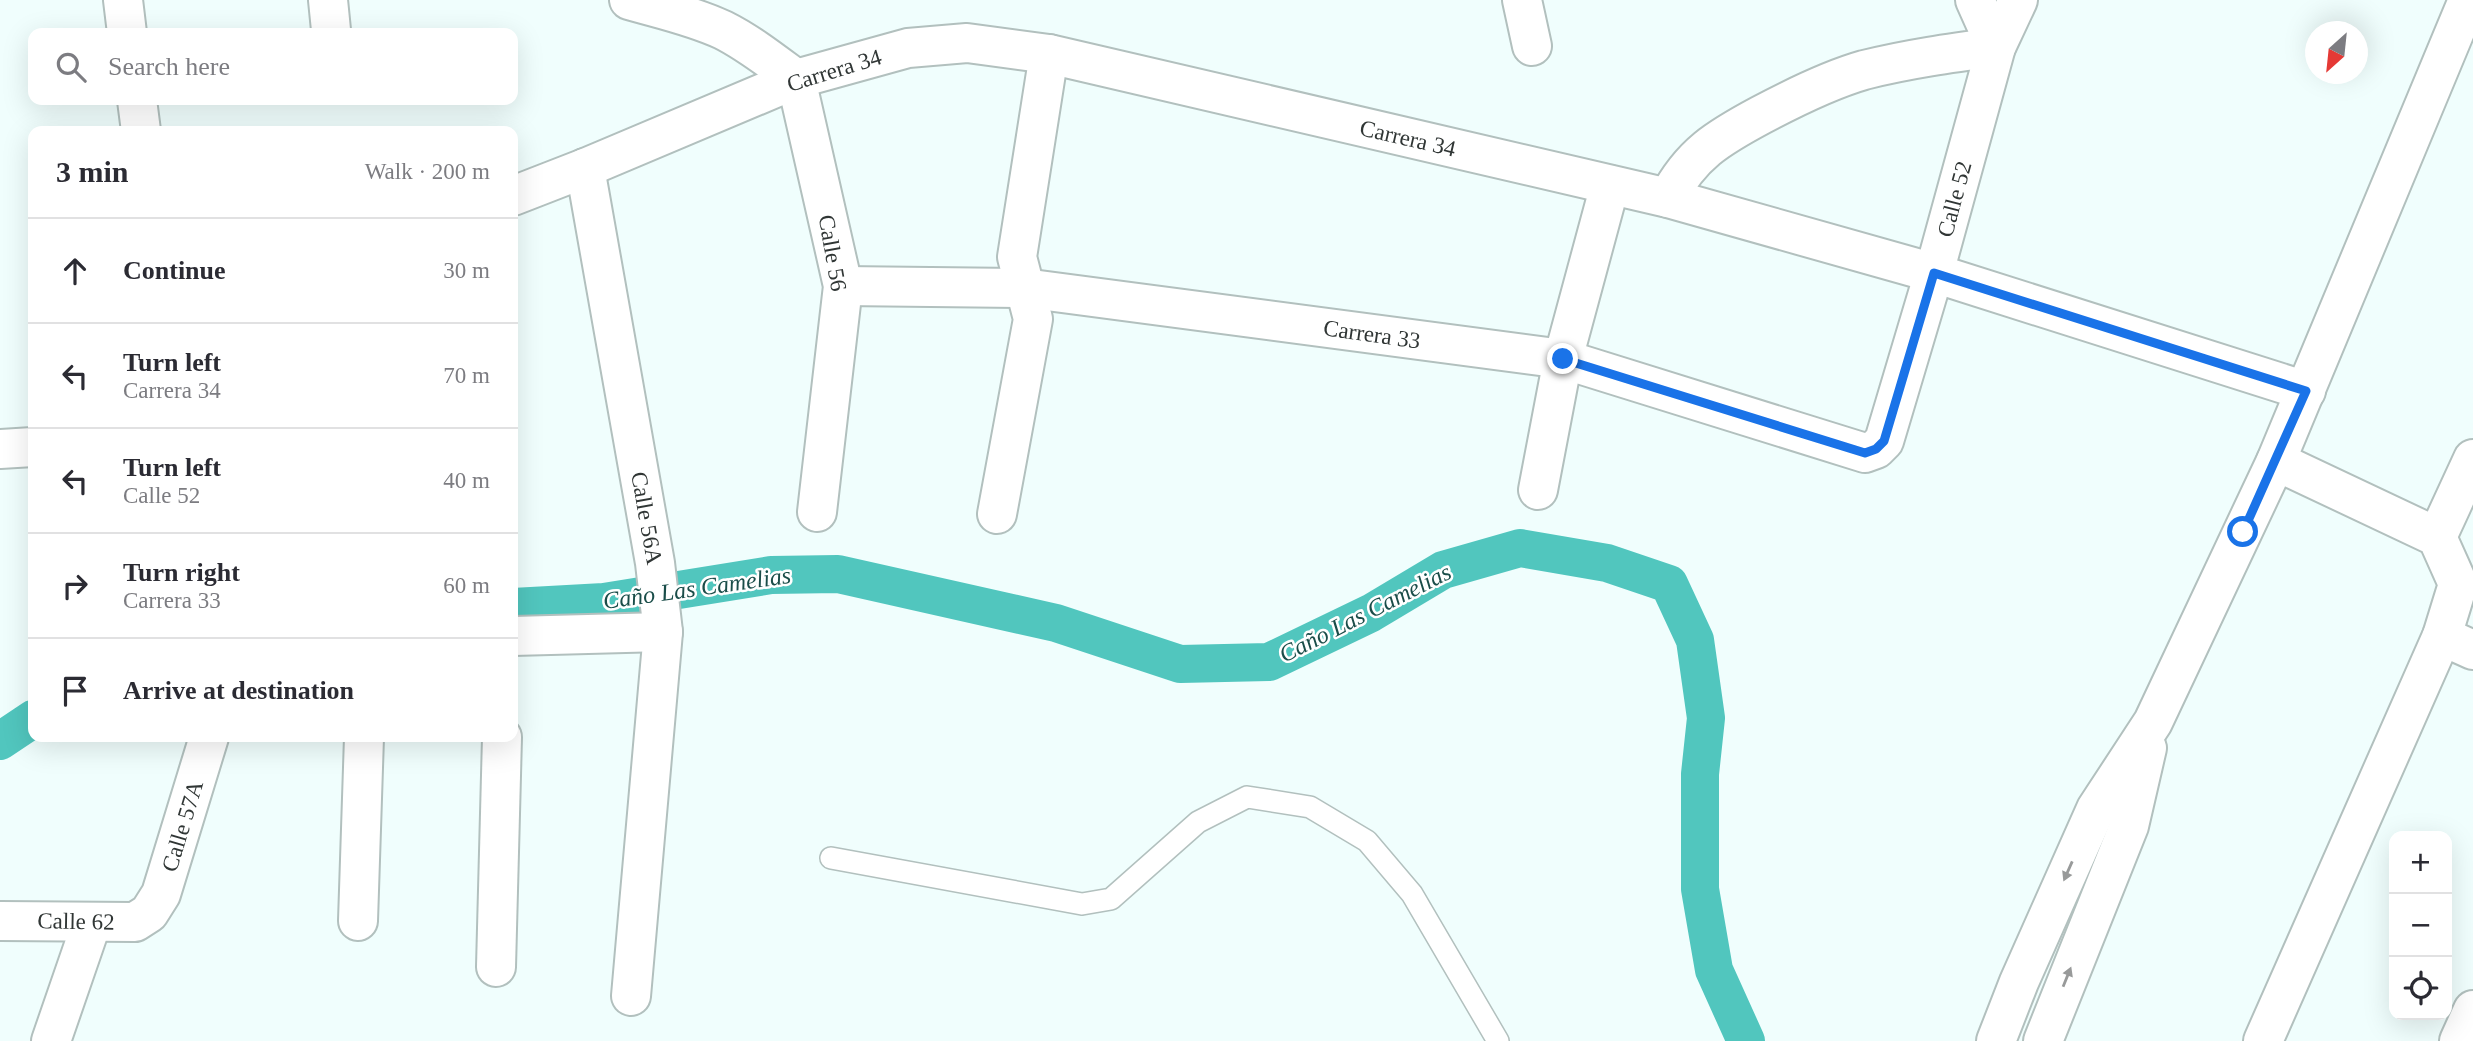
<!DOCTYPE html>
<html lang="en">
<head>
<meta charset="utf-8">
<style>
  :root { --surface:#fff; --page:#f2f2f3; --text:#2b2b33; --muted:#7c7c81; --line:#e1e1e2 }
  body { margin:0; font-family:Georgia,serif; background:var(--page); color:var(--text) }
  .controls { position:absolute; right:21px; bottom:21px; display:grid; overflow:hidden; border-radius:14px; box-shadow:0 7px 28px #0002 }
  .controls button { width:63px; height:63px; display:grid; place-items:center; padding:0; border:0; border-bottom:2px solid var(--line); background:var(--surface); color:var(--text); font:35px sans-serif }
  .compass { position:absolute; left:2305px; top:21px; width:63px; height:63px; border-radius:50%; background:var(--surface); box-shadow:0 7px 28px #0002; rotate:207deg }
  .stop { position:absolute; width:21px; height:21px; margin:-16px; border:5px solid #1a73e8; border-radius:50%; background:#fff }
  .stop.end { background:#1a73e8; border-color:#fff; box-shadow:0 2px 7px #0008 }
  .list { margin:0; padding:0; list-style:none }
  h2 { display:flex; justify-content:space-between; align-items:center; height:91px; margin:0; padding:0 28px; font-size:30px }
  h2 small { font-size:23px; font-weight:400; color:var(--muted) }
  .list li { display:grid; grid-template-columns:46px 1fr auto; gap:21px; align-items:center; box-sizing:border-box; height:105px; padding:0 28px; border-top:2px solid var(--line) }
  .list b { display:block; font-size:26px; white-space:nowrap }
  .list p { margin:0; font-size:23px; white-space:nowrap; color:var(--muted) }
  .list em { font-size:23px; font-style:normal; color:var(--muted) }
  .icon { flex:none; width:38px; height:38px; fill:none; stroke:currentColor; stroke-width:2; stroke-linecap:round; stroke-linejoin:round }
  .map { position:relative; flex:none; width:2473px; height:1041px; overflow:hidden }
  .search { position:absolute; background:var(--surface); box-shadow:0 7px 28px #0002; left:28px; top:28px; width:490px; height:77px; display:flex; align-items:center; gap:18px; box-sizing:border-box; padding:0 24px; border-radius:14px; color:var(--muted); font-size:26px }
  .panel { position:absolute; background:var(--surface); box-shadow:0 7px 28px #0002; left:28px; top:126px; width:490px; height:616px; border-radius:14px }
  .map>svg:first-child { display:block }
</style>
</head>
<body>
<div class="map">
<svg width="2473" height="1041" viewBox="0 0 2473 1041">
  <rect width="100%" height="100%" fill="#f0fefd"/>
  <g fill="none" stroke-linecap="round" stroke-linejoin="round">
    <!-- canal -->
    <g stroke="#51c6be" stroke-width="38">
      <path d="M513 607 604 602 771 575 838 574 1056 623 1180 664 1269 662 1371 613 1443 570 1520 548 1607 563 1669 584 1695 640 1706 718 1700 774V889L1714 970 1746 1041"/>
      <path d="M0 741 33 719"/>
    </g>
    <!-- lane casing -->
    <g stroke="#b2c0be" stroke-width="24">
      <path id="lane" d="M831 858 1082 904 1111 899 1198 822 1247 797 1310 807 1367 841 1412 894 1498 1041"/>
    </g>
    <!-- street casing -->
    <g stroke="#b2c0be" stroke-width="42">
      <g id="street">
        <path d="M123 0 127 33"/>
        <path d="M328 0 331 30"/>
        <path d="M629 0C660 9 693 16 723 30 749 43 773 62 796 79L843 286 817 512"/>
        <path d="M1522 0 1532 46"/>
        <path d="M137 100 141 131"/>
        <path d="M585 168 655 563 663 632 631 996"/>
        <path d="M513 196 585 168 796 79 908 48 967 43 1049 54 1668 198 1934 273 2306 391"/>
        <path d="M1668 198C1691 154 1718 138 1761 115 1793 98 1829 80 1864 70 1908 59 1951 53 1996 47L1975 0"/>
        <path d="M843 286 1024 288 1563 359 1865 453 1876 449 1884 441 1934 273 1996 47 2018 0"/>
        <path d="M0 449 33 447"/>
        <path d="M1538 490 1563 359 1610 185"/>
        <path d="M997 514 1033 319 1017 257 1049 54"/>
        <path d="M2437 537 2473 459"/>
        <path d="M513 636 663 632"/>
        <path d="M2442 636 2473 650"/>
        <path d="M0 921 135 922 149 913 161 894 209 737"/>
        <path d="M358 921 364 737"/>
        <path d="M496 967 502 737"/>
        <path d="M51 1041 92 922"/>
        <path d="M2263 1041 2442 636 2458 584 2437 537 2276 461"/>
        <path d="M2459 1041 2473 1010"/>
      </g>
    </g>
    <!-- secondary casing -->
    <g stroke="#b2c0be" stroke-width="42">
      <g id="secondary">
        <path d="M1996 1041 2019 982 2096 809 2153 722 2276 461 2468 0"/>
        <path d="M2043 1041 2129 826 2147 748"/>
      </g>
    </g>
    <!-- lane -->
    <use href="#lane" stroke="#fff" stroke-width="21"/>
    <!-- street -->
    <use href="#street" stroke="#fff" stroke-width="38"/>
    <!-- secondary -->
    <use href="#secondary" stroke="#fff" stroke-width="38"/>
  </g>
  <!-- one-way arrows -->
  <defs><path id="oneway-solid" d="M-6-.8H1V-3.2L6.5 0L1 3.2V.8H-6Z" transform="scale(1.75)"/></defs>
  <g fill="#989a9a">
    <use href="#oneway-solid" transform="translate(2068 871) rotate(114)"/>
    <use href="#oneway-solid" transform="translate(2067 977) rotate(-68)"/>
  </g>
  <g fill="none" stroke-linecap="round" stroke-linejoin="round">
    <!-- route -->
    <path stroke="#1a73e8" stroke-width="9" d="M1563 359 1865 453 1876 449 1884 441 1934 273 2306 391 2243 532"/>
  </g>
  <g text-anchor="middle" stroke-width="5" stroke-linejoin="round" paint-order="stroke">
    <!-- street labels -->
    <g font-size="23" fill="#303635" stroke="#fff">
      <text transform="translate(834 70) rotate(-17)" y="8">Carrera 34</text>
      <text transform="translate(1408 138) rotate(13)" y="8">Carrera 34</text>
      <text transform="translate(1954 199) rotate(-75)" y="8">Calle 52</text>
      <text transform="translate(833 253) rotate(80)" y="8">Calle 56</text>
      <text transform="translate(1372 334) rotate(8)" y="8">Carrera 33</text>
      <text transform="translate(647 518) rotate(80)" y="8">Calle 56A</text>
      <text transform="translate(182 826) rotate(-73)" y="8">Calle 57A</text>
      <text transform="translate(76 921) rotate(1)" y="8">Calle 62</text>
    </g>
    <!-- water labels -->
    <g font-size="24" font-style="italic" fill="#1a4d49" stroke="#fff">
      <text transform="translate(697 588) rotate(-8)" y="8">Caño Las Camelias</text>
      <text transform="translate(1365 613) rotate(-27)" y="8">Caño Las Camelias</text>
    </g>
  </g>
</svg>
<div class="controls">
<button>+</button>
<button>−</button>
<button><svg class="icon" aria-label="locate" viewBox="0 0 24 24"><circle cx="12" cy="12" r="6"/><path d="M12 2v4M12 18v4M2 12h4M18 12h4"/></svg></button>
</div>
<svg class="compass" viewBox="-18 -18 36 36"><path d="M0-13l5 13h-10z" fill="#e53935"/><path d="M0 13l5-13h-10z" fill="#7c7c81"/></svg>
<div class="stop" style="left:2243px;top:532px"></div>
<div class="stop end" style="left:1563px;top:359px"></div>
<div class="search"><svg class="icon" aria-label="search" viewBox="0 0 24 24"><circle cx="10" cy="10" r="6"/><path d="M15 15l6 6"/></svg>Search here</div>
<section class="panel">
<h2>3 min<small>Walk · 200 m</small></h2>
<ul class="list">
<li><svg class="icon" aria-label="ahead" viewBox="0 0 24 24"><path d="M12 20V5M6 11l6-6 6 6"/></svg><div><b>Continue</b></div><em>30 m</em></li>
<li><svg class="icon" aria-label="left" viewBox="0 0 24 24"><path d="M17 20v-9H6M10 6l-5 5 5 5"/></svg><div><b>Turn left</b><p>Carrera 34</p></div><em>70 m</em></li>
<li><svg class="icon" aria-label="left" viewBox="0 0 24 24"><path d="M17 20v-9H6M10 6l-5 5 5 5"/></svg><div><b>Turn left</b><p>Calle 52</p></div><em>40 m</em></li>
<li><svg class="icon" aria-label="right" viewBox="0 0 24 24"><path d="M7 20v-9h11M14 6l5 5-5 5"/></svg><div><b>Turn right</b><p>Carrera 33</p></div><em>60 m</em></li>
<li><svg class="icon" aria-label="arrive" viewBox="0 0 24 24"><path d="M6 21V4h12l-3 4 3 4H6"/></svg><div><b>Arrive at destination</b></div></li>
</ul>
</section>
</div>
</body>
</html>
